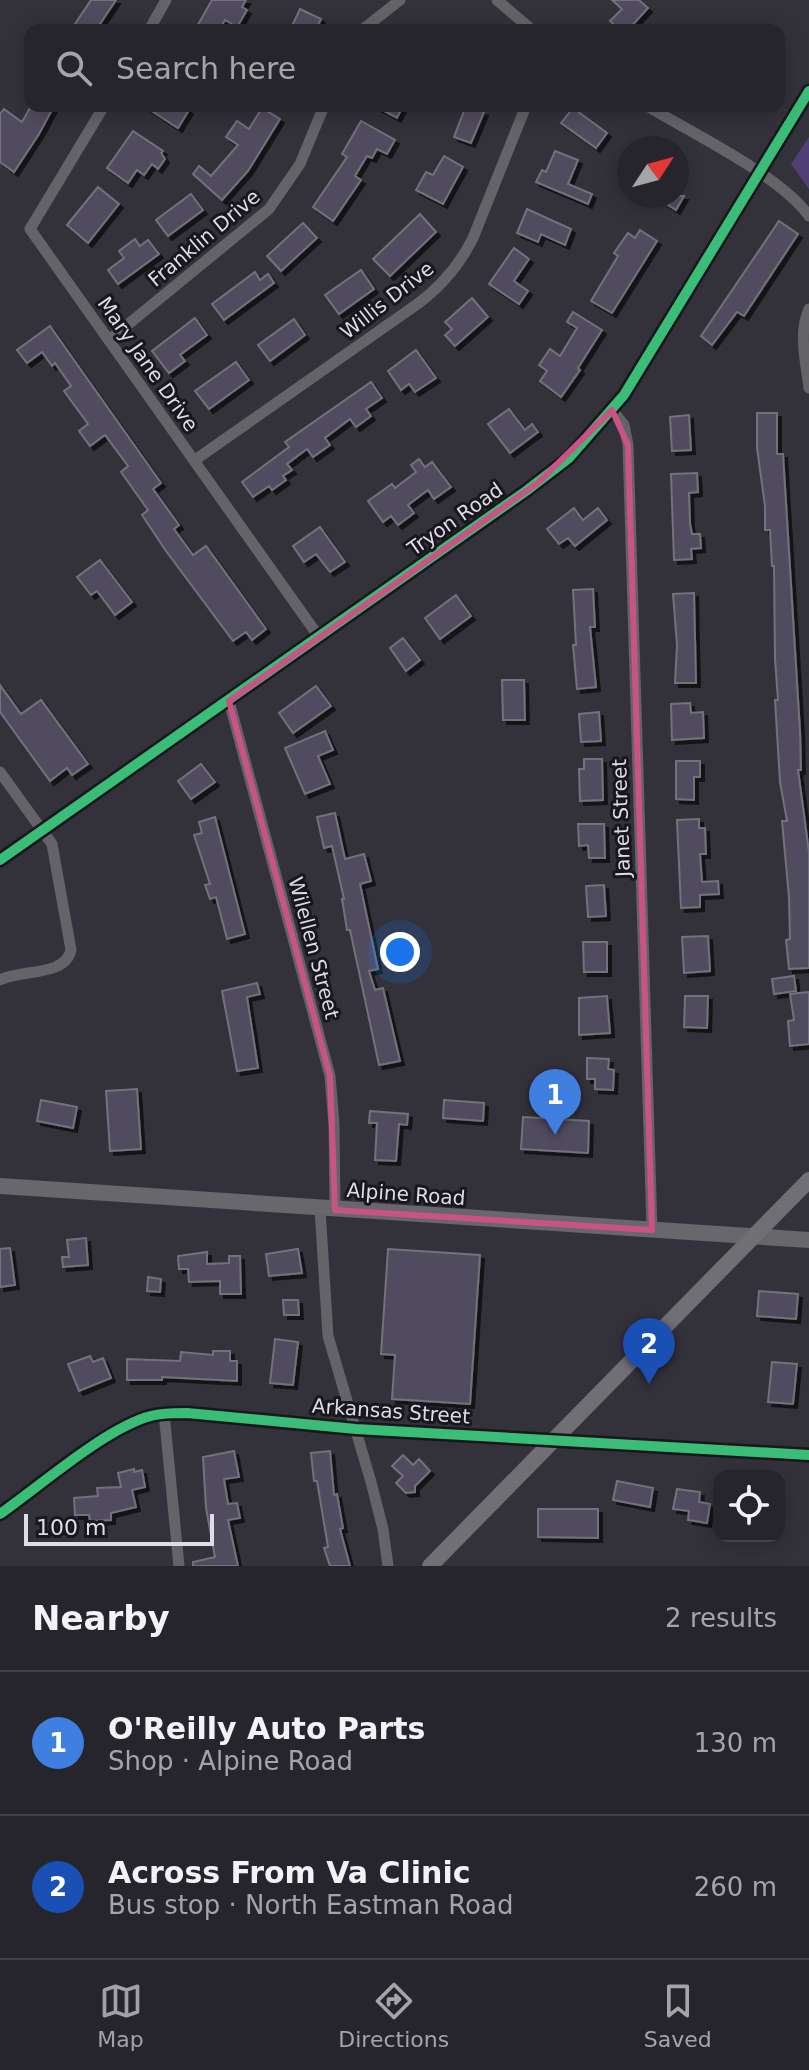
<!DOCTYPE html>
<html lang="en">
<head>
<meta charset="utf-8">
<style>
  :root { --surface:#26252c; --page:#323138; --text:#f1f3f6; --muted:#a4a5a9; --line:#424248; --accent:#a2a0aa }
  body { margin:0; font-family:"DejaVu Sans",sans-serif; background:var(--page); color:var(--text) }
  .controls { position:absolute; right:24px; bottom:24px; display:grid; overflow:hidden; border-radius:16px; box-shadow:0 4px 20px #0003 }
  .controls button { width:72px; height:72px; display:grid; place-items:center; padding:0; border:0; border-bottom:2px solid var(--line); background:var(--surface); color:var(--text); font:40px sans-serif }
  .compass { position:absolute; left:617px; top:136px; width:72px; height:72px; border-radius:50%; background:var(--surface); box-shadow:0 4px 20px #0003; rotate:54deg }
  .scale { position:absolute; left:24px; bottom:20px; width:190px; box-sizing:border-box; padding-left:8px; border:4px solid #dedce7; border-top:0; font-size:22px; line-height:28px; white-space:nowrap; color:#dedce7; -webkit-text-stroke:6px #18171e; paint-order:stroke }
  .you { position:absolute; left:400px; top:952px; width:28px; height:28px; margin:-20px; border:6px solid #fff; border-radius:50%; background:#1a73e8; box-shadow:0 0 0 12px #1a73e833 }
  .badge { display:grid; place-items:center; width:52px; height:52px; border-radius:50%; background:var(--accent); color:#fff; font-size:26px; font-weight:700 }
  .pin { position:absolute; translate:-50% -66px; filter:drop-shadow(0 2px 4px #0008) }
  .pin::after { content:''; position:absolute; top:42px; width:28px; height:24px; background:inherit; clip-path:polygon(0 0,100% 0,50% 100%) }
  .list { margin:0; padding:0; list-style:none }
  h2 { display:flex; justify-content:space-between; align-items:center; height:104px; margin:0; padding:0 32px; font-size:34px }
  h2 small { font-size:26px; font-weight:400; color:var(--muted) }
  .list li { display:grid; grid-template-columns:52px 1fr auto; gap:24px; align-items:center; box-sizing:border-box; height:144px; padding:0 32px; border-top:2px solid var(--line) }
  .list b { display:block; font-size:30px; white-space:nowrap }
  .list p { margin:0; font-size:26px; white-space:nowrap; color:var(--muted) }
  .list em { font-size:26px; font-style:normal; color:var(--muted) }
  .icon { flex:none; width:44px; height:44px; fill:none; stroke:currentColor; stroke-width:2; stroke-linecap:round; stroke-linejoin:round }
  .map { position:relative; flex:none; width:809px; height:1566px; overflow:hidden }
  .search { position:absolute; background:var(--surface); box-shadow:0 4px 20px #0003; left:24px; right:24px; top:24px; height:88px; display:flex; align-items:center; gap:20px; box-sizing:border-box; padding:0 28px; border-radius:16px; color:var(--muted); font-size:30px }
  .sheet { height:392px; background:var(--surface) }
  nav { display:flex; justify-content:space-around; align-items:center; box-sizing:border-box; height:112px; border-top:2px solid var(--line); background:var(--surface); font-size:22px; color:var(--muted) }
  nav a { display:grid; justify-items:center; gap:4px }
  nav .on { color:var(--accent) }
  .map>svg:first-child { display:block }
</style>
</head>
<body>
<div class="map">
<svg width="809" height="1566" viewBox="0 0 809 1566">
  <defs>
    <filter id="shadow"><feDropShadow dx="4" dy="4" stdDeviation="0" flood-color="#0009"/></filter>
  </defs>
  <rect width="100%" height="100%" fill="#33313a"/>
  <!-- green -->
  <path fill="#4e4076" d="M809 137V189L791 164Z"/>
  <!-- building -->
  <g fill="#514c5f" stroke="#737179" stroke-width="2" filter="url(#shadow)">
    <path d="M91 0H116L96 30H71Z"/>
    <path d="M212 0H246L242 7 247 10 237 27 225 20 219 30H195Z"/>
    <path d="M612 0H639L648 8 628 30H620L610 21 622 9Z"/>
    <path d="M300 9 321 19 316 30H290Z"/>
    <path d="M31 106H54L39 134 14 172 0 162V114L4 109 22 122Z"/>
    <path d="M144 106H182L189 110 178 128Z"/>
    <path d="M375 106H403L397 118Z"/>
    <path d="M466 106 484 112 471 143 454 137Z"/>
    <path d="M262 108 280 119 248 171 222 200 193 174 199 166 211 176 238 145 226 137 237 121 249 129Z"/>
    <path d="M573 108 607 133 596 148 561 123Z"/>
    <path d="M361 121 395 140 387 154 377 149 372 158 367 156 355 176 361 180 333 221 313 207 347 157 342 154Z"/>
    <path d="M133 131 163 151 161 153 165 159 158 169 152 164 144 175 137 170 128 183 107 168Z"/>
    <path d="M555 151 578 160 568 184 592 194 588 204 536 182 542 170 546 172Z"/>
    <path d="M444 156 463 167 443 204 416 190 426 172 433 175Z"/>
    <path d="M98 187 119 204 88 243 67 225Z"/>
    <path d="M191 194 203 210 168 236 156 220Z"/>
    <path d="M654 196H684L676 210Z"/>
    <path d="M527 209 571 229 565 245 541 234 538 242 517 233Z"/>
    <path d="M420 214 436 232 390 276 373 259Z"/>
    <path d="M779 221 798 234 744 316 737 312 712 345 701 336Z"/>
    <path d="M303 223 317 238 281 271 267 256Z"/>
    <path d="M640 230 657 241 612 313 591 301 618 256 614 253 628 233 635 238Z"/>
    <path d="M135 239 140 246 148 240 159 254 118 284 108 270 124 258 119 251Z"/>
    <path d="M514 248 529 259 514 281 528 291 519 304 489 284Z"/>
    <path d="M361 270 374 289 339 314 325 295Z"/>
    <path d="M255 272 260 280 268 274 274 283 224 320 212 304Z"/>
    <path d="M472 298 488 317 455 346 445 335 452 329 445 322Z"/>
    <path d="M573 312 602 330 578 368 580 370 561 397 540 381 547 371 539 365 550 349 560 356 577 328 567 322Z"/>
    <path d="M195 318 207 335 180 355 185 361 169 373 152 351Z"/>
    <path d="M294 319 305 335 270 361 258 345Z"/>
    <path d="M50 326 161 483 153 489 179 525 174 529 193 555 206 546 266 629 252 640 246 632 233 641 166 551 142 515 148 510 121 472 128 466 105 435 90 446 79 431 88 424 64 391 71 386 55 363 52 366 42 352 27 363 17 350Z"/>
    <path d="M416 350 436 378 415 392 409 384 401 390 388 371Z"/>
    <path d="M236 362 249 380 209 409 195 391Z"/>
    <path d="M371 382 382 398 366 409 371 416 356 427 350 419 325 438 330 445 313 457 307 449 287 464 292 470 283 476 286 480 272 490 269 486 253 497 242 482 289 447 285 442Z"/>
    <path d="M509 409 525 430 532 424 538 432 510 453 488 424Z"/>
    <path d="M757 413H777V454H783L800 731 801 770H798L809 852V968L789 969 786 940 790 939 789 897 782 821H787L780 782 775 700H778L775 659 774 566H772L770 530H765V506L757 448Z"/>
    <path d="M689 415 691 450 672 451 670 417Z"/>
    <path d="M419 459 425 467 432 462 451 487 434 499 428 490 408 505 414 513 398 525 391 516 383 522 368 501 392 484 395 488 416 472 411 465Z"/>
    <path d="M697 473 698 492 689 493 690 524 692 534H700L701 548 691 549 692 559 674 560 671 474Z"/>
    <path d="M574 508 583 520 598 508 607 520 575 546 568 538 559 544 547 529Z"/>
    <path d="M320 527 345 562 330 572 316 554 304 562 293 546Z"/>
    <path d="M100 560 132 602 115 615 97 591 91 595 77 577Z"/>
    <path d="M593 589 595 627H590L596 687 577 689 573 645H576L573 590Z"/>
    <path d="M694 593 696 683H675L677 645 673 594Z"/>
    <path d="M456 595 471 616 440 639 425 618Z"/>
    <path d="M403 638 420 660 406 671 390 648Z"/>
    <path d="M502 680H524L525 720H503Z"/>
    <path d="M0 685 21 714 41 700 88 764 72 775 67 768 50 781 0 712Z"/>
    <path d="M316 686 331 706 293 733 279 713Z"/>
    <path d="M690 703 691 713 703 712 704 738 672 740 671 704Z"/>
    <path d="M599 712 601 741 581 742 579 714Z"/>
    <path d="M325 731 333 750 318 756 330 784 305 794 285 748Z"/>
    <path d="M584 759H602L603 800 580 801 579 769H584Z"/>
    <path d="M676 761H700V777H694V800L676 799Z"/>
    <path d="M201 764 215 782 191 799 178 781Z"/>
    <path d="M335 813 345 859 364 854 371 881 360 884 378 969 369 971 375 990 383 988 400 1061 379 1065 350 930H347L342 899H344L332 846 324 848 317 817Z"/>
    <path d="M215 817 245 934 227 939 216 897 210 899 205 885 210 884 194 835 202 833 199 822Z"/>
    <path d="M699 819V828H705L706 854H700L702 882 718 881 719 894 700 895V907L681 908 677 820Z"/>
    <path d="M578 824H604L605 858H589L588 845 579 846Z"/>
    <path d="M604 885 606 916 588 917 586 886Z"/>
    <path d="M708 936 710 971 684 973 682 937Z"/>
    <path d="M583 942H607V972H584Z"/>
    <path d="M794 976 796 991 774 994 772 979Z"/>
    <path d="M257 983 260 994 247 997 258 1068 237 1071 222 991Z"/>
    <path d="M809 992V1044L790 1046 788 1021 794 1020 790 994Z"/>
    <path d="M607 996 610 1033 579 1035V998Z"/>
    <path d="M685 996H708L707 1028 684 1027Z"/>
    <path d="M587 1058 609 1059 608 1069 614 1070 613 1090 595 1089V1079H587Z"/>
    <path d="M137 1089 141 1149 110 1151 106 1091Z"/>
    <path d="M41 1100 77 1107 73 1128 37 1121Z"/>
    <path d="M444 1100 484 1103 483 1121 443 1118Z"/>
    <path d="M370 1111 408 1114 407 1125 399 1124 396 1161 375 1160 377 1123H369Z"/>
    <path d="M523 1117 589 1121 588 1153 521 1149Z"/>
    <path d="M86 1238 88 1265 63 1267 62 1257H69L67 1240Z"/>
    <path d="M10 1248 15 1285 0 1287V1249Z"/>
    <path d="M298 1249 302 1273 269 1276 266 1254Z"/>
    <path d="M388 1249 480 1255 470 1404 392 1399 395 1355 381 1354Z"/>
    <path d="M207 1252V1264L229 1263V1256H240L241 1294H220V1281L189 1282 188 1269H179L178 1256Z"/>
    <path d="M148 1277 161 1279 160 1292 147 1291Z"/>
    <path d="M759 1291 798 1294 796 1319 757 1316Z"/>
    <path d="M283 1300H298L299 1315H284Z"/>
    <path d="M275 1339 298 1342 293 1385 270 1383Z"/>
    <path d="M213 1351H230V1361H237V1381L162 1377V1380H127V1359L180 1361 181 1352 213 1355Z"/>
    <path d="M90 1356 93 1362 103 1358 111 1378 79 1391 68 1364Z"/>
    <path d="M772 1362 797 1364 793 1404 768 1402Z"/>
    <path d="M234 1451 239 1477 224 1479 228 1504 237 1503 240 1518 228 1520 238 1566H193V1562L215 1557 206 1508 203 1457Z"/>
    <path d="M330 1451 334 1495 337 1494 343 1528 340 1529 350 1566H330L324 1548 328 1547 317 1481H314L311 1453Z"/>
    <path d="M403 1455 413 1465 419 1459 430 1471 415 1486V1492L406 1493 396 1483 403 1476 392 1466Z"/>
    <path d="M134 1469V1472L142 1470 145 1487 132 1490 136 1507 111 1513V1520L90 1521 89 1515H75L74 1498 98 1496 97 1488 121 1487 118 1473Z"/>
    <path d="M617 1481 653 1488 650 1507 613 1500Z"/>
    <path d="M677 1489 700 1492 699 1502 710 1504 707 1523 688 1520 689 1511 673 1509Z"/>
    <path d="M538 1509H598V1538L538 1537Z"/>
  </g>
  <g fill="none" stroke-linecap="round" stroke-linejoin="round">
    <!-- minor -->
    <g stroke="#646368" stroke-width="11">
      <path d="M497 0 532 30"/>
      <path d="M149 30 166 0"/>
      <path d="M362 30 400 0"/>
      <path d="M104 106 30 229 319 637"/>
      <path d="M647 106C692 133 781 176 809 216"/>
      <path d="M809 309C798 333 806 363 809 388"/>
      <path d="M109 340 269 209 300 164 324 106"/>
      <path d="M612 410 624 425 628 445 652 1230"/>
      <path d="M195 460 416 305C441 287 459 266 473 238L526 106"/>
      <path d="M229 701 330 1076 334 1124 335 1210"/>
      <path d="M0 772 52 844 71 950C65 977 21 969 0 980"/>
      <path d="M320 1209 328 1336 371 1482 383 1529 388 1566"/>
      <path d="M164 1413 179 1566"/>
      <path d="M0 1514C41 1485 99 1434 144 1418 158 1413 173 1413 187 1413L356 1429 809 1455"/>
    </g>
    <!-- tertiary -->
    <path stroke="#646368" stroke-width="14" d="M0 860 526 491 569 458 624 395 809 91"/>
    <!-- secondary -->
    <path stroke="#68676b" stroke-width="16" d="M0 1186 809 1240"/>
    <!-- primary -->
    <path stroke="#706f74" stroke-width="16" d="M430 1566 809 1180"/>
    <!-- cycleway casing -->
    <g stroke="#18171e" stroke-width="15">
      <g id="cycleway">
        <path d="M0 860 526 491 569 458 624 395 809 91"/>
        <path d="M0 1514C41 1485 99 1434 144 1418 158 1413 173 1413 187 1413L356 1429 809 1455"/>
      </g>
    </g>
    <!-- cycleway -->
    <use href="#cycleway" stroke="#3abd76" stroke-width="10"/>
  </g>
  <!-- marked area -->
  <path fill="none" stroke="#ca5385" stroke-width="6" stroke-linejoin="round" d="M612 410 628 445 652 1230 335 1210 330 1076 229 701 539 482Z"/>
  <g text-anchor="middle" stroke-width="6" stroke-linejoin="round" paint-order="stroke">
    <!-- street labels -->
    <g font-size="20" fill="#dedce7" stroke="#18171e">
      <text transform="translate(204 238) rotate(-40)" y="7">Franklin Drive</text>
      <text transform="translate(387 300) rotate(-38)" y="7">Willis Drive</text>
      <text transform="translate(148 364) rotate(55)" y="7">Mary Jane Drive</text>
      <text transform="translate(455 519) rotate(-35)" y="7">Tryon Road</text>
      <text transform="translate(621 818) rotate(-92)" y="7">Janet Street</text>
      <text transform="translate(314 948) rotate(75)" y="7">Wilellen Street</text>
      <text transform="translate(406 1194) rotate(4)" y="7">Alpine Road</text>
      <text transform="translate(391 1411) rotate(4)" y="7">Arkansas Street</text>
    </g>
  </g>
</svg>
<div class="controls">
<button><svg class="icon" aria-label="locate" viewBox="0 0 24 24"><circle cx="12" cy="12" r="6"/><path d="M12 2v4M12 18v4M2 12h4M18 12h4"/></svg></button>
</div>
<svg class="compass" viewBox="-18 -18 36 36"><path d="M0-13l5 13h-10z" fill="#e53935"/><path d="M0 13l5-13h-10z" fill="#a4a5a9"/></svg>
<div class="scale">100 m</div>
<div class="you"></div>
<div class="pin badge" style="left:555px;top:1135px;background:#3f7fe0">1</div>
<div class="pin badge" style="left:649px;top:1384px;background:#1a4fb4">2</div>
<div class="search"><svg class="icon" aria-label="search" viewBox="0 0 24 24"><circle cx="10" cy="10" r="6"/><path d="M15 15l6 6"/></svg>Search here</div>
</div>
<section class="sheet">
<h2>Nearby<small>2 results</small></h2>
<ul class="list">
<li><span class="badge" style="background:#3f7fe0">1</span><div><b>O'Reilly Auto Parts</b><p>Shop · Alpine Road</p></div><em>130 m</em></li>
<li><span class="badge" style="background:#1a4fb4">2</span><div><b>Across From Va Clinic</b><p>Bus stop · North Eastman Road</p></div><em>260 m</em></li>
</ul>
</section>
<nav>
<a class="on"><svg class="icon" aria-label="map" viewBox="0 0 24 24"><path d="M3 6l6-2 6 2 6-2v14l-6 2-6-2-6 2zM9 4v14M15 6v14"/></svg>Map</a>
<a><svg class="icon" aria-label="directions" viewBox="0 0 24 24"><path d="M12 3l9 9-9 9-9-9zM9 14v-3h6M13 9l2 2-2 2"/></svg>Directions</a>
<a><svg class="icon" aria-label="saved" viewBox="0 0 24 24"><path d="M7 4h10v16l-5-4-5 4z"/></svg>Saved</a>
</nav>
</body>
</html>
